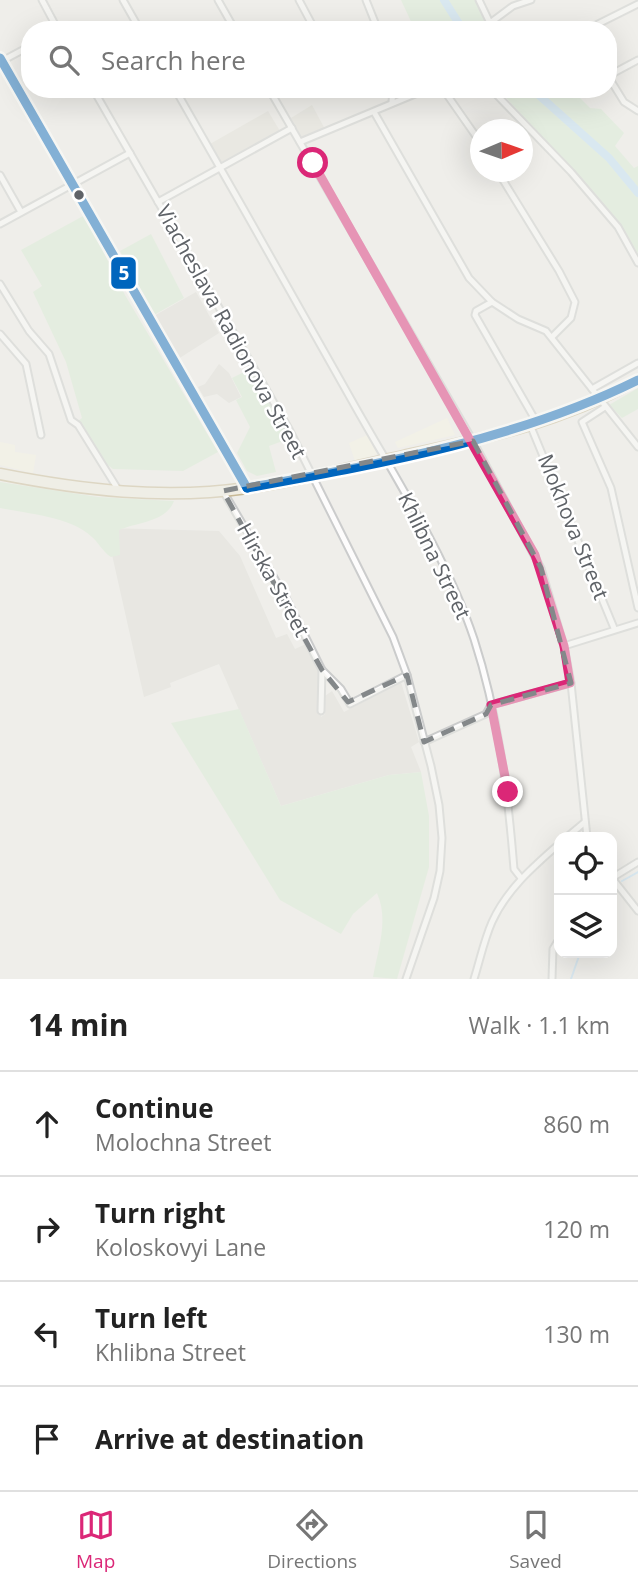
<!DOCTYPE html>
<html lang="en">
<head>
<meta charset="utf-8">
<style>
  :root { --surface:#fff; --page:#f2f2f2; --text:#222; --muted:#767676; --line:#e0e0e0; --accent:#db2777 }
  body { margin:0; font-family:"Open Sans",sans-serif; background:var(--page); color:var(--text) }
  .controls { position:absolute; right:21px; bottom:21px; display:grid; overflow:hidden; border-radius:14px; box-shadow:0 7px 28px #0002 }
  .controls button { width:63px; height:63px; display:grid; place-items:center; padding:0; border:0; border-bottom:2px solid var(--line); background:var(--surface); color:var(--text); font:35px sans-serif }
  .compass { position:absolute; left:470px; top:119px; width:63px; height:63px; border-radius:50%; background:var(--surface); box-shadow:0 7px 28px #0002; rotate:88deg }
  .stop { position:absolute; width:21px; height:21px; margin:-16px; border:5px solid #db2777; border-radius:50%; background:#fff }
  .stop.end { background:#db2777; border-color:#fff; box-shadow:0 2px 7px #0008 }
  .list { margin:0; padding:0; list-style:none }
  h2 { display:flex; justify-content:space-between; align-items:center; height:91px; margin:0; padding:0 28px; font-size:30px }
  h2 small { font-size:23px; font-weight:400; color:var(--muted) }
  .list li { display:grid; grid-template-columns:46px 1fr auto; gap:21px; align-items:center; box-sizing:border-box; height:105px; padding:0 28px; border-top:2px solid var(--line) }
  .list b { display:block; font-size:26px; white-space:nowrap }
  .list p { margin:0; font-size:23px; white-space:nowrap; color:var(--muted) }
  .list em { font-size:23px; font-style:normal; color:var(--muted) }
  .icon { flex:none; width:38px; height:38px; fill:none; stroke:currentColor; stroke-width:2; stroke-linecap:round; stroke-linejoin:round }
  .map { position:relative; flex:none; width:638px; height:979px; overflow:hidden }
  .search { position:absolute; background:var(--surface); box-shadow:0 7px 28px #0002; left:21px; right:21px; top:21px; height:77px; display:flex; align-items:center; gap:18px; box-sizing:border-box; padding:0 24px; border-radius:28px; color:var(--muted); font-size:26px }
  .sheet { height:511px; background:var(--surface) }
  nav { display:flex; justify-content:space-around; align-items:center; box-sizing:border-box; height:98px; border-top:2px solid var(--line); background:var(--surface); font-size:19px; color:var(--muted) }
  nav a { display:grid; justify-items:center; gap:4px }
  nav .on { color:var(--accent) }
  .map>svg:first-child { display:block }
</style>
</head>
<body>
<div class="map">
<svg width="638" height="979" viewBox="0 0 638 979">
  <rect width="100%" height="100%" fill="#efeeea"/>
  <!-- commercial -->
  <g fill="#f7f3e4">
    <path d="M447 418 455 435 398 448 395 442Z"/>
    <path d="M367 435 377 454 355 461 349 443Z"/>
    <path d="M0 442 15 445V452L36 455 33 473 0 465Z"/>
  </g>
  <!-- industrial -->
  <g fill="#dfddda">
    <path d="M196 292 219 333 178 359 154 316Z"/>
    <path d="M219 364 229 373 241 397 229 403 217 394 204 397 198 387 205 384Z"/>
    <path d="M106 528 219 531 240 556 276 638 287 634 295 649 306 644 318 670 321 717 325 714V696L332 691 344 712 401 682 419 742 411 747 421 772 389 775 281 806 219 664 170 683 171 687 144 697Z"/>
  </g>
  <!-- education -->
  <g fill="#e2e0da">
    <path d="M312 105 326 131 303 140 291 118Z"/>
    <path d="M268 111 280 131 221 162 210 144Z"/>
  </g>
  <!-- green -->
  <g fill="#d8ebd6">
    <path d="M401 0H479L485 22 478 30H415Z"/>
    <path d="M498 89H571L590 108 601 109 624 133 615 146 634 168 638 166V253L606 207Z"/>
    <path d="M85 215 125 295 218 452 183 471 113 469 101 460 78 421 82 418 66 362 33 292 42 286 21 250Z"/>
    <path d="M151 234 184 298 154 315 120 251Z"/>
    <path d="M250 369 293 445 280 442 269 446 276 472 257 476 247 471 237 453 250 427 236 400 242 397 232 378Z"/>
    <path d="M638 388V409L622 418 609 405Z"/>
    <path d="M0 482 98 497 174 501C166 522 138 522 119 530L120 555 111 557C102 551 99 543 92 537 70 516 28 514 0 508Z"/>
    <path d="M239 709 281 806 389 775 421 772 429 816V867L397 979 373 977C378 949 389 920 377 893L353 914 341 934 280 900 171 723Z"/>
  </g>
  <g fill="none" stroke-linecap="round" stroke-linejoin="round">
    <!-- stream -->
    <g stroke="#bfe0f9" stroke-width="2">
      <path d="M622 881 638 872"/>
      <path d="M571 979 580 953"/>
    </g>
    <!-- river -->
    <g stroke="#bfe0f9" stroke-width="8">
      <path d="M444 0 463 30"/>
      <path d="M532 89 609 158 638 193"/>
    </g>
    <!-- street casing -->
    <g stroke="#cbcccc" stroke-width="9">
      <g id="street">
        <path d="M42 0 58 30"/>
        <path d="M123 0 140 30"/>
        <path d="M218 0 235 30"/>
        <path d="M299 0 315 30"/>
        <path d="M366 0 378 30"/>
        <path d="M479 0 490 23 513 6 531 0"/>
        <path d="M586 30 638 4"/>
        <path d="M0 62 30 46"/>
        <path d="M608 76 624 102 638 111"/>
        <path d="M608 76 638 60"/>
        <path d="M93 89 289 429 393 637 407 675 431 766 439 805 442 838 440 871 434 898 406 979"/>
        <path d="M175 89C236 195 296 301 356 408 398 482 447 558 474 639 498 713 508 792 514 869L521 878"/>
        <path d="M269 89 473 441 541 568 564 646 571 683 587 837"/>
        <path d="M443 89 480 142"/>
        <path d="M491 89 571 172 618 227 638 263"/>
        <path d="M392 102 393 89"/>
        <path d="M374 112 469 278 492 302 518 319 546 331 638 447"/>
        <path d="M300 142 427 89"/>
        <path d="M498 172 559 271 575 302 571 318 552 337"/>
        <path d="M0 175 21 212"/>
        <path d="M158 202 292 128"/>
        <path d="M0 224 130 153"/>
        <path d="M0 284 29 331 49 354 71 420 78 425 119 491"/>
        <path d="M492 302 476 311 475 315 537 423"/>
        <path d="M0 334 26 364 41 435"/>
        <path d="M592 389 638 363"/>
        <path d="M605 407 582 422 611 488 638 608"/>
        <path d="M531 427 614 628"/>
        <path d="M223 491 286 598 322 670 321 711"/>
        <path d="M564 646 638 623"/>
        <path d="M322 670 341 689 350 704 407 675"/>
        <path d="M424 742 486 714 491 705 571 683"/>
        <path d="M567 837 585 822"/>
        <path d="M612 878 638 911"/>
        <path d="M612 878 638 862"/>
        <path d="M474 979C480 960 484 940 492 922 507 889 533 867 559 844"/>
        <path d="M552 979 553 949 559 939"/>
      </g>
    </g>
    <!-- secondary casing -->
    <g stroke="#cacacb" stroke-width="11">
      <path id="secondary" d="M0 58 247 488"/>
    </g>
    <!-- highway casing -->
    <g stroke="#c8b996" stroke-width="13">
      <path id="highway" d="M0 474C81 490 164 500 247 488 300 481 351 467 403 456 490 437 558 423 638 380"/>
    </g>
    <!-- street -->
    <use href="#street" stroke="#fdfcfc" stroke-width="5"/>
    <!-- secondary -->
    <use href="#secondary" stroke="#fdfcfc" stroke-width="8"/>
    <!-- highway -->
    <use href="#highway" stroke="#f0ede3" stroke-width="10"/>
    <!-- bus-1 casing -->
    <g stroke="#fff" stroke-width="14">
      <g id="bus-1">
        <path d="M0 58 247 488"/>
        <path d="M247 488C379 464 517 440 638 380"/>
      </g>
    </g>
    <!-- bus-1 -->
    <use href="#bus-1" stroke="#0065bd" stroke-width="9"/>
  </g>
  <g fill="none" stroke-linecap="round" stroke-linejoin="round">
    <!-- route -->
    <path stroke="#db2777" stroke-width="9" d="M313 163 535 555 564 646 570 683 491 705 508 792"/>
  </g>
  <!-- marked area -->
  <path d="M0 0H638V979H0ZM473 441 541 568 571 683 491 705 486 714 424 742 407 675 348 702 322 670 223 491Z" fill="#efeeea" fill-opacity=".55" fill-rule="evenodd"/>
  <path fill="none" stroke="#84888a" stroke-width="5" stroke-dasharray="14 9" stroke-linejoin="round" d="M473 441 541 568 571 683 491 705 486 714 424 742 407 675 348 702 322 670 223 491Z"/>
  <!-- markers -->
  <circle fill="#5f6368" stroke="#fff" stroke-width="2.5" cx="79" cy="195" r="6"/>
  <g text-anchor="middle" stroke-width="5" stroke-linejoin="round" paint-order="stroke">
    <!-- street labels -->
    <g font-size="21" fill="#5f6368" stroke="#fff">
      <text transform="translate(231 332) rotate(61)" y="7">Viacheslava Radionova Street</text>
      <text transform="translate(573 527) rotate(68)" y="7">Mokhova Street</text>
      <text transform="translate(434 556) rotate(64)" y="7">Khlibna Street</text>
      <text transform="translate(273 580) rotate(61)" y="7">Hirska Street</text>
    </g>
  </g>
  <rect stroke="#fff" stroke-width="2.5" x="110" y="256" width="27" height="34" rx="7" fill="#0065bd"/>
  <g font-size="19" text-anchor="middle" font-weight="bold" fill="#fff">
    <text x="124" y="280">5</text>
  </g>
</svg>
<div class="controls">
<button><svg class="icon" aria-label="locate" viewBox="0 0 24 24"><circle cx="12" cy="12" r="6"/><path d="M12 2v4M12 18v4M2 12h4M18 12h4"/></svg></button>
<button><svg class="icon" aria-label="layers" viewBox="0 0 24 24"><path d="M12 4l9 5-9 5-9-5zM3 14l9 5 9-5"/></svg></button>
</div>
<svg class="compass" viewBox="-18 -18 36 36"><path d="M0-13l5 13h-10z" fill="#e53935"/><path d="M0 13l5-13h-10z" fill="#767676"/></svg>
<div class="stop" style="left:313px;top:163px"></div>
<div class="stop end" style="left:508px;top:792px"></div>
<div class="search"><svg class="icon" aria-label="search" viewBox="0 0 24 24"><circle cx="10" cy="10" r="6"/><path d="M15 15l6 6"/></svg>Search here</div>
</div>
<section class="sheet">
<h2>14 min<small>Walk · 1.1 km</small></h2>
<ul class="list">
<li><svg class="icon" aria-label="ahead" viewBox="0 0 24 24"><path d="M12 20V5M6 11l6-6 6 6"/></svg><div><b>Continue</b><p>Molochna Street</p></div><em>860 m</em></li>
<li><svg class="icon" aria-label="right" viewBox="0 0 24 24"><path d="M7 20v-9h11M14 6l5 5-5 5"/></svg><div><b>Turn right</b><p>Koloskovyi Lane</p></div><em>120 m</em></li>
<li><svg class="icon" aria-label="left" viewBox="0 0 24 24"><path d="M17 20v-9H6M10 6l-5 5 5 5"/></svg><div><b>Turn left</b><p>Khlibna Street</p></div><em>130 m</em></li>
<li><svg class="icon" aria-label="arrive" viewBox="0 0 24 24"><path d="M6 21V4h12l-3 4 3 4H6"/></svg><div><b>Arrive at destination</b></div></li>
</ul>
</section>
<nav>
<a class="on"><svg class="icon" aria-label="map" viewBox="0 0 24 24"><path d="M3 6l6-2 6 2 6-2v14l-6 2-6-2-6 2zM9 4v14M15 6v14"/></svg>Map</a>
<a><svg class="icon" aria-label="directions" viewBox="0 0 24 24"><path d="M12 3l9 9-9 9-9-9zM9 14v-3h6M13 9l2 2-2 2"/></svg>Directions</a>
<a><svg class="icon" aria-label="saved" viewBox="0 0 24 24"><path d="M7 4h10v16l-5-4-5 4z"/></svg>Saved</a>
</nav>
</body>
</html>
